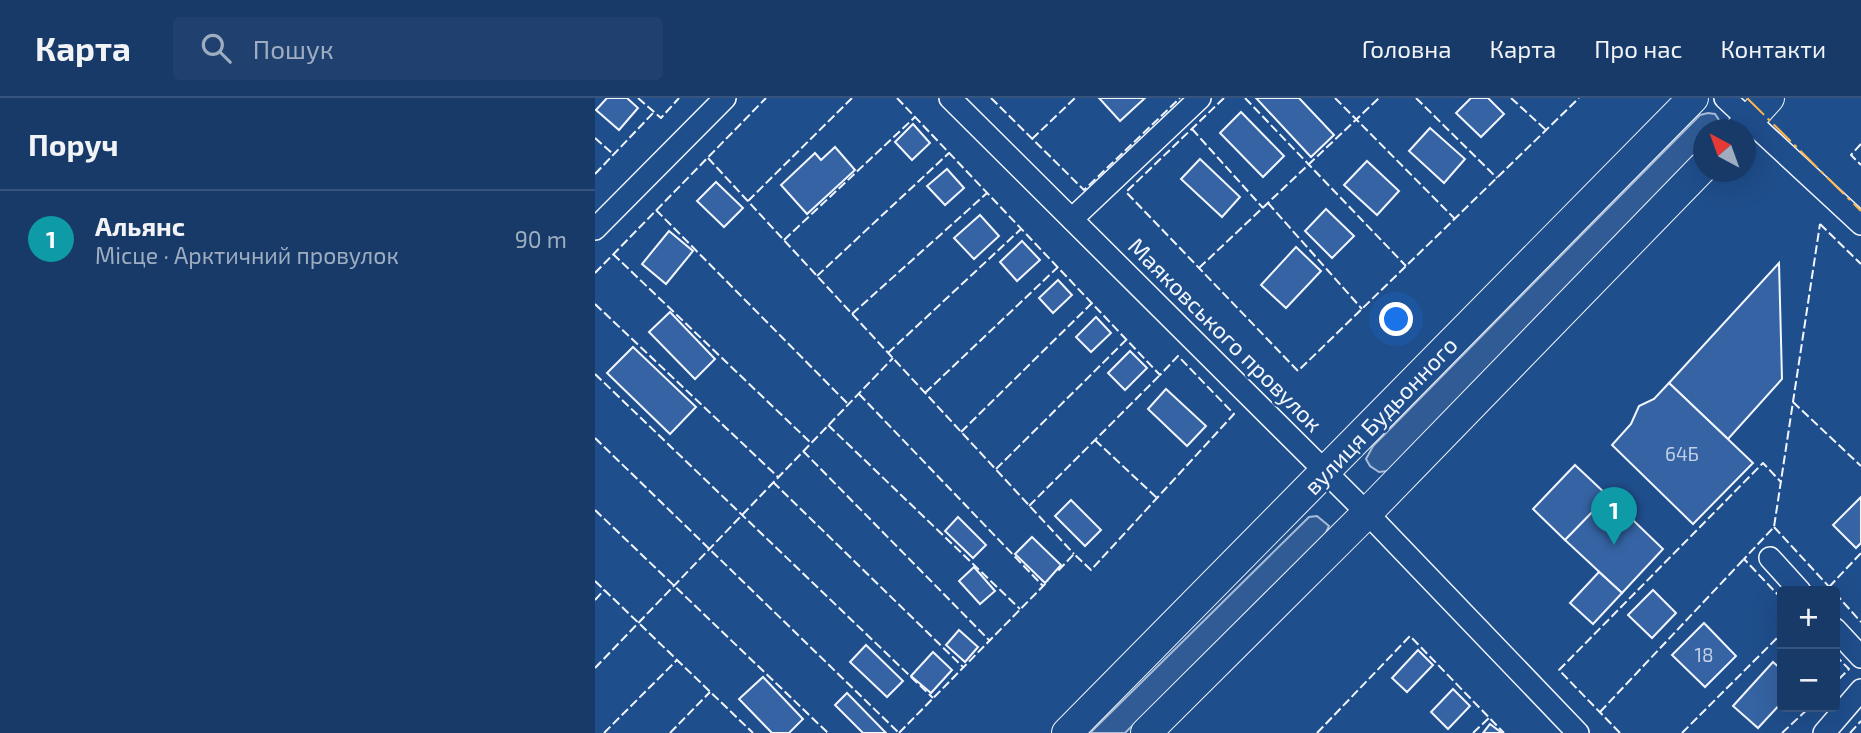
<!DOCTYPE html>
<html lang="uk">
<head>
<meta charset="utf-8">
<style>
  :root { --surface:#173a69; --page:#20416f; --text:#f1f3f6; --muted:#9eadc0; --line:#36547d; --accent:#ea580c }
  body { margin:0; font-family:"Exo 2",sans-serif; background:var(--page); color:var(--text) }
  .controls { position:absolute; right:21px; bottom:21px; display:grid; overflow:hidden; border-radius:7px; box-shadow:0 7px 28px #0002 }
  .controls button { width:63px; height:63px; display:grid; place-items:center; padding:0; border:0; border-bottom:2px solid var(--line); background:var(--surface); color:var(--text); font:35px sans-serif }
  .compass { position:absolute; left:1098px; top:21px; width:63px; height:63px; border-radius:50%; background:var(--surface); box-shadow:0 7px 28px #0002; rotate:319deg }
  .you { position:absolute; left:802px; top:222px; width:24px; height:24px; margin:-18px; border:5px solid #fff; border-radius:50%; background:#1a73e8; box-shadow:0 0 0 10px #1a73e833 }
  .badge { display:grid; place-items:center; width:46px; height:46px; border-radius:50%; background:var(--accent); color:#fff; font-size:23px; font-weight:700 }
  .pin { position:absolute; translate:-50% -58px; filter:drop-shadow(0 2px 4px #0008) }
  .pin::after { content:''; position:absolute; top:37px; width:24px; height:21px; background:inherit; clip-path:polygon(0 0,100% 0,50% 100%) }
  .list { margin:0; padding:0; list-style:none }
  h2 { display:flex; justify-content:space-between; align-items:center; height:91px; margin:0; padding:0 28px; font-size:30px }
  h2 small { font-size:23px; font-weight:400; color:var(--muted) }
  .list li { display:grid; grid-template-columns:46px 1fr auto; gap:21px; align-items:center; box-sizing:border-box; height:98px; padding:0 28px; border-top:2px solid var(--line) }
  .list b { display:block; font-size:26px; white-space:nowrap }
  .list p { margin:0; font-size:23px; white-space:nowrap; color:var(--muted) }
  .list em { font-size:23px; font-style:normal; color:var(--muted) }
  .icon { flex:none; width:38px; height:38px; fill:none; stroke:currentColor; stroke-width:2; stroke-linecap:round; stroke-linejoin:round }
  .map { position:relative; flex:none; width:1266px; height:635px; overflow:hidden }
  header { display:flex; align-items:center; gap:42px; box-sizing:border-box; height:98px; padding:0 35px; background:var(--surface); border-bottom:2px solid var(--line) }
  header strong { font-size:33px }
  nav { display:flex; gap:38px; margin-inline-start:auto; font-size:24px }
  .search { width:490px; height:63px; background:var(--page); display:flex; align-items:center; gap:18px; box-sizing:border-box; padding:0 24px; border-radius:7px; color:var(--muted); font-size:26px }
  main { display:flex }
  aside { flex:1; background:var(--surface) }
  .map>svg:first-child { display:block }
</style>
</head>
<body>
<header>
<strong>Карта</strong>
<div class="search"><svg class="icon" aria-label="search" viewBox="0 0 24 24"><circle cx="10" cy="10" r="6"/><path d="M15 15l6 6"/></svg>Пошук</div>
<nav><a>Головна</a><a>Карта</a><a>Про нас</a><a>Контакти</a></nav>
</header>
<main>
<aside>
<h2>Поруч<small></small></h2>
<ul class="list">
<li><span class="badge" style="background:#0f9aa8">1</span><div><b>Альянс</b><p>Місце · Арктичний провулок</p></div><em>90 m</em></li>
</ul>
</aside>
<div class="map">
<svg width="1266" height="635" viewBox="0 0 1266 635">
  <rect width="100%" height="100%" fill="#1f4e8c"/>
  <!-- built -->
  <g fill="#305b95" stroke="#a8bbd7" stroke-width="2">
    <path d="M1113 15 1120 16 1126 25 1125 31 1108 32V49L793 373 784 374 775 368 771 361 778 348 1105 17Z"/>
    <path d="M722 418 734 428 730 437 530 635H495L714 419Z"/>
  </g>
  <!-- building -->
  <g fill="#3563a3" stroke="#f2f6ff" stroke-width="2">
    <path d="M12 0H32L43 10 24 32 1 12Z"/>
    <path d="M504 0H550L525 23Z"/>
    <path d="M661 0H704L739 37 716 59Z"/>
    <path d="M876 0H893L909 16 886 39 861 15Z"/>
    <path d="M646 14 689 58 668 79 625 35Z"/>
    <path d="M318 26 335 45 317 62 300 44Z"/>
    <path d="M835 30 870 61 849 85 814 53Z"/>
    <path d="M240 49 260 72 212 116 186 87 220 55 226 62Z"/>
    <path d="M605 61 645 99 627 119 586 81Z"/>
    <path d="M772 63 804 93 782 117 749 87Z"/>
    <path d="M352 71 369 90 350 107 332 88Z"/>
    <path d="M121 84 148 110 129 129 102 103Z"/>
    <path d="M731 111 759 138 737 160 710 133Z"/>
    <path d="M385 117 404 138 379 161 359 140Z"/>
    <path d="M74 133 98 153 71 186 47 166Z"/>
    <path d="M427 143 445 162 422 183 405 164Z"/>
    <path d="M701 149 726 173 691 210 666 187Z"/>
    <path d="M1184 165 1187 281 1133 341 1074 285Z"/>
    <path d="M463 182 477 197 458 215 444 200Z"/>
    <path d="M75 214 120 261 100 281 54 234Z"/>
    <path d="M501 219 516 235 496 254 481 239Z"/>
    <path d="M38 249 101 309 75 336 12 275Z"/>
    <path d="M535 253 552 270 530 292 513 275Z"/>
    <path d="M1074 285 1158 365 1098 426 1017 347 1036 326 1044 308 1059 301Z"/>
    <path d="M571 291 611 328 592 348 553 311Z"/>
    <path d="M980 367 1013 398 970 442 938 411Z"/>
    <path d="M1013 398 1068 451 1027 495 970 442Z"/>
    <path d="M1266 399V445L1261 450 1238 427Z"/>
    <path d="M476 402 506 432 490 448 460 418Z"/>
    <path d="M363 419 391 447 378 460 350 433Z"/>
    <path d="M437 439 466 467 450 485 420 456Z"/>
    <path d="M379 469 400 493 385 506 364 483Z"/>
    <path d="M1004 474 1027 495 998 526 975 505Z"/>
    <path d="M1058 492 1081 515 1057 540 1033 517Z"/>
    <path d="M1109 525 1141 558 1110 589 1077 557Z"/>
    <path d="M364 532 383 549 370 564 351 547Z"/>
    <path d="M271 547 308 583 292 599 255 564Z"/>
    <path d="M823 552 838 567 812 594 797 580Z"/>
    <path d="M338 554 357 572 336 595 316 578Z"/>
    <path d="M1178 564 1187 572V604L1163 630 1138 608Z"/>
    <path d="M168 579 208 621 194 635H177L144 601Z"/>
    <path d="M858 591 875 608 853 631 836 614Z"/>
    <path d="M252 595 291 635H268L240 607Z"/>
    <path d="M895 626 907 635H888Z"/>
  </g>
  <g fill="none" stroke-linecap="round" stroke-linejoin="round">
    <!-- minor casing -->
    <g stroke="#f2f6ff" stroke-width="24">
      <g id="minor">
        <path d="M355 0 772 415 983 635"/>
        <path d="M1130 0 1266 126"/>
        <path d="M477 121 605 0"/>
        <path d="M0 131 130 0"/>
        <path d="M1175 460 1205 493"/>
        <path d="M1240 531 1266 559"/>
        <path d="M1229 635 1266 592"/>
      </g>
    </g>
    <!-- secondary casing -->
    <g stroke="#f2f6ff" stroke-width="32">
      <g id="secondary">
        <path d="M1145 32 1174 0"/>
        <path d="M472 635 1098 0"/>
        <path d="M551 635 772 415 1108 69"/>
      </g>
    </g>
    <!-- minor -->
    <use href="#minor" stroke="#1f4e8c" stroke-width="21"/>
    <!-- secondary -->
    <use href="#secondary" stroke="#1f4e8c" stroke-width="30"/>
    <!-- fence -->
    <g stroke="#f2f6ff" stroke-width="2" stroke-dasharray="9 3.5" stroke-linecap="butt">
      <path d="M43 0 66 20 84 0"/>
      <path d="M302 0 565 277 583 258 639 316 496 472 479 456 461 475"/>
      <path d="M396 0 489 92 585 0"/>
      <path d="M629 0 531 94 703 273 984 0"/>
      <path d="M650 0 811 168"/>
      <path d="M740 0 860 121"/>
      <path d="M821 0 902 80"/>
      <path d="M916 0 951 32"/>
      <path d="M597 31 668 110"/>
      <path d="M0 40 18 56"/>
      <path d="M437 41 480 0"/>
      <path d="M1266 46 1256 57 1266 67"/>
      <path d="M113 60 479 456"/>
      <path d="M0 76 59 14"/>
      <path d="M153 103 257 0"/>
      <path d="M673 105 767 211"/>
      <path d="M61 112 253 306"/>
      <path d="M1225 126 1266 166"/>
      <path d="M189 142 320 19"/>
      <path d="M18 156 216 345"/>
      <path d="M604 170 784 0"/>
      <path d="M0 175 171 0"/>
      <path d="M222 178 354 55"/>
      <path d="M0 206 183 379"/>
      <path d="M257 216 392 95"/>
      <path d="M293 255 426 131"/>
      <path d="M0 276 338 600"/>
      <path d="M330 295 463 169"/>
      <path d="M264 296 448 488"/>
      <path d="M1198 304 1266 368"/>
      <path d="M233 327 425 511"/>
      <path d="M366 334 497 205"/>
      <path d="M0 340 304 635"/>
      <path d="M500 342 562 400"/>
      <path d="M208 353 395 543"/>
      <path d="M401 371 532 241"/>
      <path d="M178 384 368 569"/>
      <path d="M434 408 565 277"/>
      <path d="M0 412 233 635"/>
      <path d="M1179 429 1238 493"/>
      <path d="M0 483 158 635"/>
      <path d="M1234 489 1266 455"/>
      <path d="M1240 495 1266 524"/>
      <path d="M1187 501 1149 461 1179 429 1225 126"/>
      <path d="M0 502 9 492"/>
      <path d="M1240 557 1254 571 1240 585"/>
      <path d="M0 570 298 260"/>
      <path d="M1005 614 1149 461"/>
      <path d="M9 635 82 562"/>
      <path d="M75 635 115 594"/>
      <path d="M304 635 453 483"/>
      <path d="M722 635 815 538 909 635"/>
      <path d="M878 635 894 620"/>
      <path d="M1025 635 964 572 1168 365 1186 384"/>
      <path d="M1087 635 1187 535"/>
      <path d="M1187 635 1215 609"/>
      <path d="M1255 635 1266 623"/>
    </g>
    <!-- power -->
    <path stroke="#ffb74d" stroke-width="2" stroke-dasharray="24 5 3.5 5" stroke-linecap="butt" d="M1152 0 1266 113"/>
  </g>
  <g text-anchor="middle" stroke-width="5" stroke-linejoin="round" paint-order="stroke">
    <!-- number labels -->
    <g font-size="19" fill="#c3d1e8">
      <text x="1087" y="363">64Б</text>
      <text x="1109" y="564">18</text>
    </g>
    <!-- street labels -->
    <g font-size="23" fill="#f2f6ff" stroke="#1f4e8c">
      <text transform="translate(630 237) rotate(45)" y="8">Маяковського провулок</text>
      <text transform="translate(786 318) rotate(-46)" y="8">вулиця Будьонного</text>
    </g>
  </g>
</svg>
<div class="controls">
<button>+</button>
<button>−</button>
</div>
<svg class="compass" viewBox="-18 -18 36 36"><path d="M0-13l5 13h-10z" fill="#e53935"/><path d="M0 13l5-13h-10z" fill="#9eadc0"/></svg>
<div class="you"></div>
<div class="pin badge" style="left:1019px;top:447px;background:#0f9aa8">1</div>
</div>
</main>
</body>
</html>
